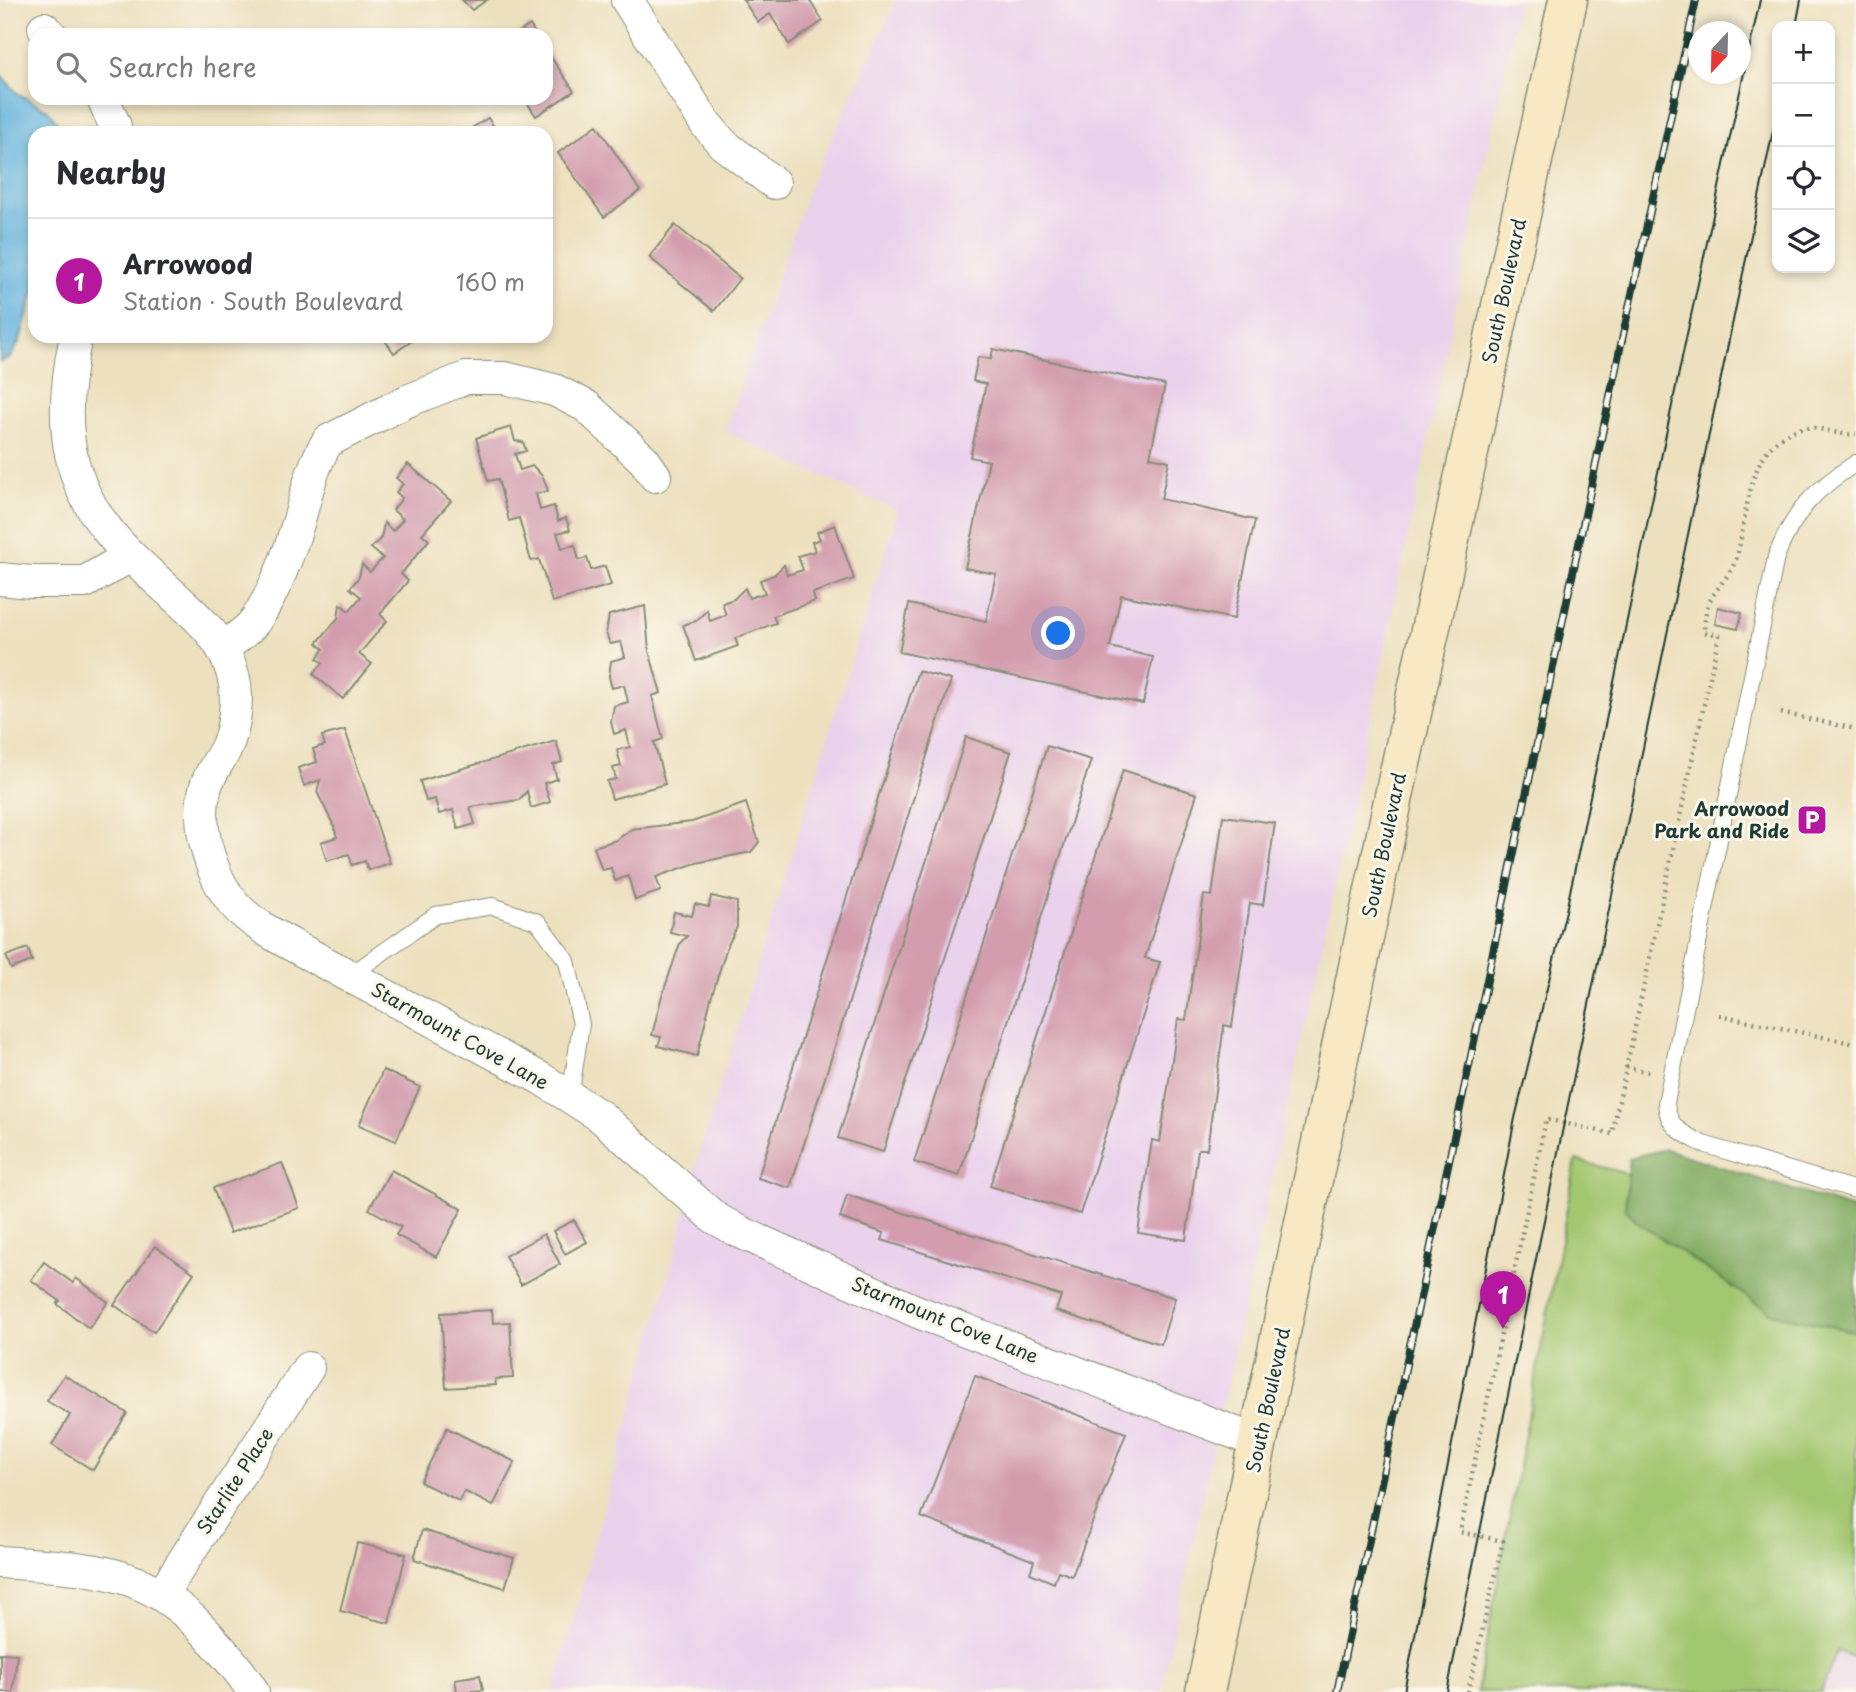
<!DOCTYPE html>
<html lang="en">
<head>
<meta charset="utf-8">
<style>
  :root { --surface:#fff; --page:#f2f2f3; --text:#2b2b33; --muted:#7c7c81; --line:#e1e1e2; --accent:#b5179e }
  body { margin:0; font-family:"Playpen Sans",sans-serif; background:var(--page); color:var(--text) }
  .controls { position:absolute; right:21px; top:21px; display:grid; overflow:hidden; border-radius:14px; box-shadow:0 4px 10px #0003 }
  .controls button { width:63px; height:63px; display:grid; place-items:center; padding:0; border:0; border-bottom:2px solid var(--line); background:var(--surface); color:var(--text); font:35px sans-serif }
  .compass { position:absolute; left:1688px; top:21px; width:63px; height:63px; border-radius:50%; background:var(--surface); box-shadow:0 4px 10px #0003; rotate:202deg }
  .you { position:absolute; left:1059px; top:634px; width:24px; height:24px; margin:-18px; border:5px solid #fff; border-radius:50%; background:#1a73e8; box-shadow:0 0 0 10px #1a73e833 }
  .badge { display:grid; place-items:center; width:46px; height:46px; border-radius:50%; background:var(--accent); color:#fff; font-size:23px; font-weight:700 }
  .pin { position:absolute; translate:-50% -58px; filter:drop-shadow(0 2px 4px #0008) }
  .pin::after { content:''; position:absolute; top:37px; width:24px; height:21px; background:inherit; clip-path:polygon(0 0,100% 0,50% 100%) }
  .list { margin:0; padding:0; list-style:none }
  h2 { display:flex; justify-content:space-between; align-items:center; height:91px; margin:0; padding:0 28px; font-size:30px }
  h2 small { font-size:23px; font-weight:400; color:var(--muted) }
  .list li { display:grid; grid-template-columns:46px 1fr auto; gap:21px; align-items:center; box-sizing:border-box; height:126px; padding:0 28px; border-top:2px solid var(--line) }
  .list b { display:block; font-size:26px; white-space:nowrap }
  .list p { margin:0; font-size:23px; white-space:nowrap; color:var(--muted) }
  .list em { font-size:23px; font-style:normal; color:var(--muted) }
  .icon { flex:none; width:38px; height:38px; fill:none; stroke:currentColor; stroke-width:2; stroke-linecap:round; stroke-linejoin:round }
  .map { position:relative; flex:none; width:1856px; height:1692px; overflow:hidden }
  .search { position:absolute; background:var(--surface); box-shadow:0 4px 10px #0003; left:28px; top:28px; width:525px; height:77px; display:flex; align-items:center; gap:18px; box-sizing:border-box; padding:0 24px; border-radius:21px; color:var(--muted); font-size:26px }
  .panel { position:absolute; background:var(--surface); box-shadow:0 4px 10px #0003; left:28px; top:126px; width:525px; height:217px; border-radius:21px }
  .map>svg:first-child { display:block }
</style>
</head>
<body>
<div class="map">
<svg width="1856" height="1692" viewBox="0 0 1856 1692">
  <rect width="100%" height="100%" fill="#fbf7ec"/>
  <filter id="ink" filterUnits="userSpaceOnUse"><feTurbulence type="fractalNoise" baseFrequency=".0143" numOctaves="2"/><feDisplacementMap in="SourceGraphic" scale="14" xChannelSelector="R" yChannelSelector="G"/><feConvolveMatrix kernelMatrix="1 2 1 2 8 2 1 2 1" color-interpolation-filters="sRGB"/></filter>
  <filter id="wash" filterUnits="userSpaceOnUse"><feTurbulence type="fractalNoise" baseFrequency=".00686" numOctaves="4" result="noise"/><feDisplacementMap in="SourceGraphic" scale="28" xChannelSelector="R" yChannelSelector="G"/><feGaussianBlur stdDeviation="1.57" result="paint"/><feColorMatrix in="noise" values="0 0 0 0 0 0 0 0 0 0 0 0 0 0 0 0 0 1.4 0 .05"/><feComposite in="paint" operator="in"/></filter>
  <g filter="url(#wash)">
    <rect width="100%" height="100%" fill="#ede0be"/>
    <!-- built -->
    <g fill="#ead1ec">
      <path d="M896 0H1519L1362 761 1161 1692H553L680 1235 697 1160 898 511 725 432 809 187Z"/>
      <path d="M1837 1651 1856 1658V1692H1821Z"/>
    </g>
    <!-- green -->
    <path fill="#a3c66f" stroke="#618252" stroke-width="2" d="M1576 1160 1856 1236V1658L1837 1651 1821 1692H1477Z"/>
    <!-- forest -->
    <path fill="#82ab62" stroke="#50744b" stroke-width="2" d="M1665 1149 1856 1210V1332L1771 1313 1639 1223 1625 1209 1629 1158Z"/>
    <!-- water -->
    <path fill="#64b2dd" stroke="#427888" stroke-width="2" d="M0 74 17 93 48 110 65 133H35V288L20 340 11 357 0 362Z"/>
    <g id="blocks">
      <!-- building -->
      <g fill="#d39dae">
        <path d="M462 0H487L472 10Z"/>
        <path d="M743 0H809L823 21 789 44 770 14 758 22Z"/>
        <path d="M530 25 536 35H515Z"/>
        <path d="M546 50 574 91 536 116 524 98H546Z"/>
        <path d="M488 118 498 133H464Z"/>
        <path d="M597 125 640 191 604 217 558 153Z"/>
        <path d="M675 225 740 278 714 311 649 257Z"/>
        <path d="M382 336H419L394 353Z"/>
        <path d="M993 349 1165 385 1150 457 1169 461 1161 499 1255 520 1234 619 1121 595 1110 647 1153 657 1143 704 899 652 909 604 986 621 996 574 965 568 989 461 970 457 986 384 973 381 978 357 991 359Z"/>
        <path d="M511 427 515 441 523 442 526 451 515 454 520 470 533 466 543 477 548 491 536 494 540 510 554 506 558 521 566 518 570 530 557 533 562 548 575 545 579 560 587 558 591 570 605 566 611 585 552 602 539 559 531 561 519 518 509 521 498 479 488 481 476 438Z"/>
        <path d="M408 464 451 501 422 534 429 540 401 574 408 581 380 614 387 621 359 654 372 664 343 699 313 674 323 663 317 658 324 649 317 643 338 618 340 604 349 611 361 597 350 588 359 577 362 564 370 572 383 558 371 548 381 538 384 523 393 531 403 519 393 510 402 498 396 492 403 484 396 478Z"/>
        <path d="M835 525 854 579 813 593 815 601 773 616 776 623 735 638 738 646 696 661 683 625 696 621 707 610 710 621 726 615 722 603 734 599 745 588 749 598 765 593 760 580 774 575 784 565 787 575 803 570 798 556 815 551 812 542 820 539 817 532Z"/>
        <path d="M645 606 649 651 661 693 652 696 663 739 654 742 665 784 612 799 607 781 616 779 613 768 621 766 617 750 630 747 626 730 614 734 611 722 614 706 628 702 624 685 612 688 609 677 611 661 625 657 621 642 610 644 606 633 609 615Z"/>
        <path d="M1718 607 1742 613 1738 629 1715 624Z"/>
        <path d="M918 671 951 680 790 1188 758 1178Z"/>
        <path d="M345 730 390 863 368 870 365 861 352 865 349 854 327 861 321 842 337 837 334 826 317 792 320 780 304 786 298 768 317 762 313 749 325 745 322 736Z"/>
        <path d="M966 737 1011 752 883 1152 838 1138Z"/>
        <path d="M556 741 562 762 553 765 557 779 544 783 550 802 531 808 527 791 519 800 470 807 475 824 458 829 453 810 439 814 435 799 426 801 420 781Z"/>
        <path d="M1047 746 1091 760 959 1176 914 1162Z"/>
        <path d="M1123 770 1197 794 1145 958 1160 962 1080 1214 990 1186Z"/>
        <path d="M746 803 759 842 751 852 696 863 656 877 661 891 635 900 628 876 615 881 611 868 602 870 594 847 616 840 632 829 692 822Z"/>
        <path d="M1223 816 1275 823 1263 905 1250 903 1232 1027 1224 1025 1207 1149H1198L1186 1240 1138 1233 1152 1140 1160 1142 1178 1019 1186 1020 1204 895 1212 896Z"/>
        <path d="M711 896 737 902V927L727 947 711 998 697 1056 658 1046 661 1037 652 1035 661 999 680 943 687 936 670 932 674 912 692 916 695 904 709 907Z"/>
        <path d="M28 948 32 961 11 969 6 956Z"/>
        <path d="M383 1070 420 1087 396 1141 359 1125Z"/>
        <path d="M282 1163 299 1208 230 1233 213 1188Z"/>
        <path d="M391 1170 462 1209 436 1257 396 1235 401 1227 369 1209Z"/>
        <path d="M847 1195 1175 1298 1161 1344 1056 1311 1061 1296 882 1240 884 1233 840 1218Z"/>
        <path d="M574 1220 587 1242 565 1254 553 1231Z"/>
        <path d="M544 1234 560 1264 521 1285 505 1256Z"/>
        <path d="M155 1246 194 1273 154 1332 114 1305Z"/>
        <path d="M44 1262 73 1283 76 1278 108 1302 89 1328 57 1304 60 1301 31 1280Z"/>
        <path d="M492 1310 493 1323 510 1322 513 1378 495 1379 496 1385 446 1388 441 1313Z"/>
        <path d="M64 1375 127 1413 93 1470 52 1445 70 1415 47 1401Z"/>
        <path d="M975 1376 1126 1433 1072 1576 1058 1571 1054 1583 1030 1573 1034 1561 921 1517Z"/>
        <path d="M447 1428 515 1462 493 1506 464 1491 459 1501 420 1482Z"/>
        <path d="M422 1530 514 1558 505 1588 414 1559Z"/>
        <path d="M357 1543 406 1554 389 1623 340 1611Z"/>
        <path d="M0 1653 17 1654 13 1692H0Z"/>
        <path d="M480 1675 483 1690 457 1692 455 1679Z"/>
      </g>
    </g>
  </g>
  <g filter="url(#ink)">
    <use href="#blocks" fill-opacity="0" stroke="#868e79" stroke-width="2"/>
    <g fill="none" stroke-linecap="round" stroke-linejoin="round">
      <!-- lane casing -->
      <g stroke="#868e79" stroke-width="18">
        <g id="lane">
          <path d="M1856 463C1815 489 1794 511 1776 557L1666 1103C1668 1128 1682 1133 1703 1144L1856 1190"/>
          <path d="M349 976 436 915 493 906 538 922 567 961 581 1024 570 1098"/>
        </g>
      </g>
      <!-- street casing -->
      <g stroke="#868e79" stroke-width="34">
        <g id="street">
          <path d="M627 0 705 123 723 144 774 183"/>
          <path d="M44 28 51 35"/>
          <path d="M103 98 115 126V133"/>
          <path d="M76 336C61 405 60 470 106 528 124 552 148 572 170 592 197 617 223 637 233 675 239 696 235 728 226 748 220 760 210 773 206 786 194 826 212 885 243 913 260 928 281 939 301 950L540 1078 600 1116 715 1218 738 1231 918 1312 1259 1442"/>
          <path d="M0 579 31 582H85L130 556"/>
          <path d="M222 648C233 640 246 633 255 621 274 594 291 549 300 517 307 491 313 464 328 441L407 401 466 378H505L554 390 586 406 644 460 655 476"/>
          <path d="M0 1562C96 1569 150 1566 217 1645 230 1660 243 1674 253 1692"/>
          <path d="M162 1594 308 1368"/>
        </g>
      </g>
      <!-- secondary casing -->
      <g stroke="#868e79" stroke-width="41">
        <path id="secondary" d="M1205 1692 1398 777 1568 0"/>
      </g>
      <!-- path -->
      <g stroke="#868e79" stroke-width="4.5" stroke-dasharray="2 5" stroke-linecap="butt">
        <path d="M1781 713 1856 729"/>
        <path d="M1719 1015 1856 1044"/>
        <path d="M1626 1067 1649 1072"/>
        <path d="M1468 1692 1503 1541 1460 1532 1546 1119 1612 1134 1719 635 1704 632C1705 624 1705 613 1708 605 1715 588 1730 577 1736 559 1749 516 1744 452 1793 431 1814 421 1834 437 1856 434"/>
      </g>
      <!-- lane -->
      <use href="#lane" stroke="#fff" stroke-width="16"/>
      <!-- street -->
      <use href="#street" stroke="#fff" stroke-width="32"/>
      <!-- secondary -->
      <use href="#secondary" stroke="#f8e8c3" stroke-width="38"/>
      <!-- tram -->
      <g stroke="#1f3d34" stroke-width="2">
        <path d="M1796 26 1801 0"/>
        <path d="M1404 1692 1515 1118 1566 911 1687 334 1760 0"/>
        <path d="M1447 1692 1564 1123 1777 112"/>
      </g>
      <!-- rail casing -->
      <g stroke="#1f3d34" stroke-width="8">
        <path id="rail" d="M1337 1692 1620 349 1696 0"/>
      </g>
      <!-- rail -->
      <use href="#rail" stroke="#fbf7ec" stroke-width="5" stroke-dasharray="16" stroke-linecap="butt"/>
    </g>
  </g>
  <!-- icons -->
  <defs>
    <g id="parking-square" transform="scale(1.575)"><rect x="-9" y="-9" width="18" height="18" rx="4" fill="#b5179e" stroke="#fbf7ec"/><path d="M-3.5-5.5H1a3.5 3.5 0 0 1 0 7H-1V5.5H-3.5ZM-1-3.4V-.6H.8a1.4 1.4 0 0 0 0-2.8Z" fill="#fff"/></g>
  </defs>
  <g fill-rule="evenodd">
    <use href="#parking-square" x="1812" y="820"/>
  </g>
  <g text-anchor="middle" stroke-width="6" stroke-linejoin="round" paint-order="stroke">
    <!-- street labels -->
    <g font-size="19" fill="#1f3d34" stroke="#fbf7ec">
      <text transform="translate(1504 291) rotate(-78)" y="7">South Boulevard</text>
      <text transform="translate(1384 845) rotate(-78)" y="7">South Boulevard</text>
      <text transform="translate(460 1036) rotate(29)" y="7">Starmount Cove Lane</text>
      <text transform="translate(945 1320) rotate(22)" y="7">Starmount Cove Lane</text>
      <text transform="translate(1268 1400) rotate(-78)" y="7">South Boulevard</text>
      <text transform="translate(235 1481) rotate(-57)" y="7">Starlite Place</text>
    </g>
    <!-- poi labels -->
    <g font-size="19" font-weight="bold" fill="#1f3d34" stroke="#fbf7ec" text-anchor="end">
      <text x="1789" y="816">Arrowood<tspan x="1789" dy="22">Park and Ride</tspan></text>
    </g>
  </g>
</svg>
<div class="controls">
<button>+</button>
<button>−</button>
<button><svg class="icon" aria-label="locate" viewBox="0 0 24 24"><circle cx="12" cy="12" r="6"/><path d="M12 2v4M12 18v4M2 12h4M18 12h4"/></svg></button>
<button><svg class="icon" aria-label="layers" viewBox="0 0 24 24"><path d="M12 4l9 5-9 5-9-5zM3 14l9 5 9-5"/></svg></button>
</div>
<svg class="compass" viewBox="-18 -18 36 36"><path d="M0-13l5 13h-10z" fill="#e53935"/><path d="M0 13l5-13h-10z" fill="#7c7c81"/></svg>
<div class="you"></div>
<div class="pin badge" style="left:1503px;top:1329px">1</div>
<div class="search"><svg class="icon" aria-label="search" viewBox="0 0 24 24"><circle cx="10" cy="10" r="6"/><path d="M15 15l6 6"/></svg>Search here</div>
<section class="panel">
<h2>Nearby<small></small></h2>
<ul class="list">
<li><span class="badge">1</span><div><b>Arrowood</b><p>Station · South Boulevard</p></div><em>160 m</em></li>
</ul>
</section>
</div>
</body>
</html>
